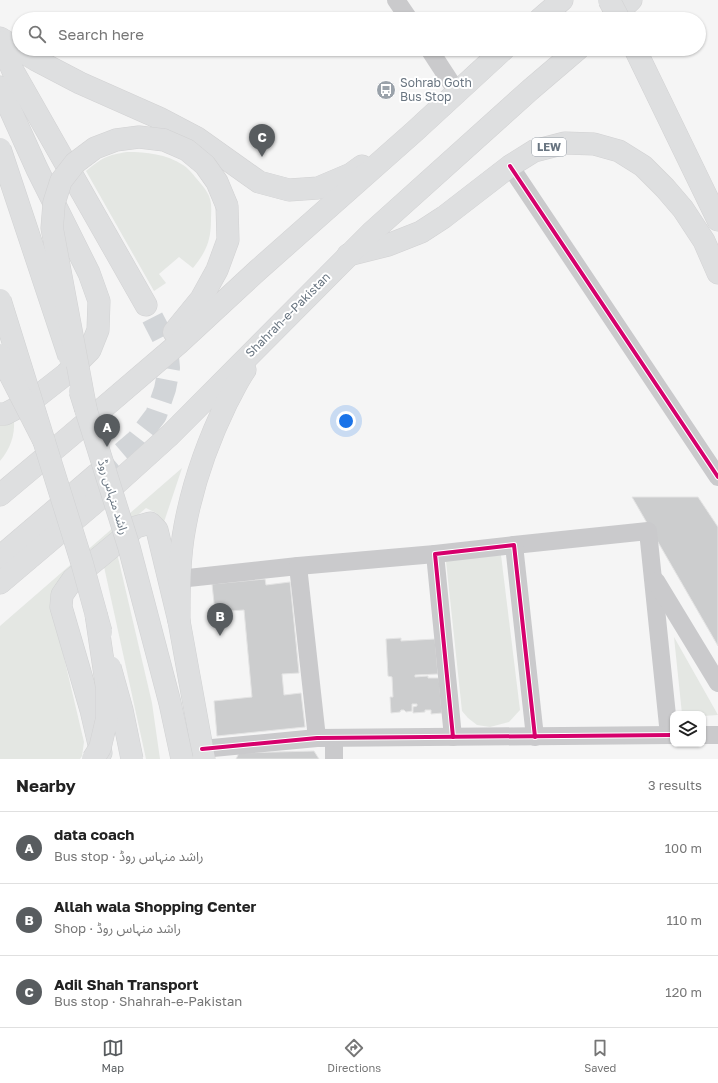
<!DOCTYPE html>
<html lang="en">
<head>
<meta charset="utf-8">
<style>
  :root { --surface:#fff; --page:#f2f2f2; --text:#222; --muted:#767676; --line:#e0e0e0; --accent:#585c5f }
  body { margin:0; font-family:"Golos Text","Noto Sans Arabic",sans-serif; background:var(--page); color:var(--text) }
  .controls { position:absolute; right:12px; bottom:12px; display:grid; overflow:hidden; border-radius:8px; box-shadow:0 1px 3px #0004 }
  .controls button { width:36px; height:36px; display:grid; place-items:center; padding:0; border:0; border-bottom:1px solid var(--line); background:var(--surface); color:var(--text); font:20px sans-serif }
  .you { position:absolute; left:346px; top:421px; width:14px; height:14px; margin:-10px; border:3px solid #fff; border-radius:50%; background:#1a73e8; box-shadow:0 0 0 6px #1a73e833 }
  .badge { display:grid; place-items:center; width:26px; height:26px; border-radius:50%; background:var(--accent); color:#fff; font-size:13px; font-weight:700 }
  .pin { position:absolute; translate:-50% -33px; filter:drop-shadow(0 1px 2px #0008) }
  .pin::after { content:''; position:absolute; top:21px; width:14px; height:12px; background:inherit; clip-path:polygon(0 0,100% 0,50% 100%) }
  .list { margin:0; padding:0; list-style:none }
  h2 { display:flex; justify-content:space-between; align-items:center; height:52px; margin:0; padding:0 16px; font-size:17px }
  h2 small { font-size:13px; font-weight:400; color:var(--muted) }
  .list li { display:grid; grid-template-columns:26px 1fr auto; gap:12px; align-items:center; box-sizing:border-box; height:72px; padding:0 16px; border-top:1px solid var(--line) }
  .list b { display:block; font-size:15px; white-space:nowrap }
  .list p { margin:0; font-size:13px; white-space:nowrap; color:var(--muted) }
  .list em { font-size:13px; font-style:normal; color:var(--muted) }
  .icon { flex:none; width:22px; height:22px; fill:none; stroke:currentColor; stroke-width:2; stroke-linecap:round; stroke-linejoin:round }
  .map { position:relative; flex:none; width:718px; height:759px; overflow:hidden }
  .search { position:absolute; background:var(--surface); box-shadow:0 1px 3px #0004; left:12px; right:12px; top:12px; height:44px; display:flex; align-items:center; gap:10px; box-sizing:border-box; padding:0 14px; border-radius:22px; color:var(--muted); font-size:15px }
  .sheet { height:268px; background:var(--surface) }
  nav { display:flex; justify-content:space-around; align-items:center; box-sizing:border-box; height:56px; border-top:1px solid var(--line); background:var(--surface); font-size:11px; color:var(--muted) }
  nav a { display:grid; justify-items:center; gap:2px }
  nav .on { color:var(--accent) }
  .map>svg:first-child { display:block }
</style>
</head>
<body>
<div class="map">
<svg width="718" height="759" viewBox="0 0 718 759">
  <rect width="100%" height="100%" fill="#f5f5f5"/>
  <!-- green -->
  <g fill="#e4e7e3">
    <path d="M127 152C147 152 166 154 183 165 188 168 193 174 196 178 201 184 208 191 210 199 212 205 211 214 211 220 211 241 206 252 193 268L179 257 159 274 166 283 154 291 86 171C102 158 107 155 127 152Z"/>
    <path d="M14 420C15 436 10 449 0 461V424Z"/>
    <path d="M182 468 163 525 156 513 146 508 62 580 61 645 84 742 82 756 80 759H0V626Z"/>
    <path d="M117 553 152 703 160 759H146L103 562Z"/>
    <path d="M501 555 520 710 509 722 490 727 477 725 468 718 462 711 446 561Z"/>
    <path d="M674 637 718 715 703 716V714H682Z"/>
  </g>
  <!-- building -->
  <g fill="#cccdce" stroke="#e4e4e4">
    <path d="M632 497H698L718 527V646Z"/>
    <path d="M265 579 266 585 290 582 299 673 282 674 284 695 301 693 305 727 217 736 214 701 252 697 244 610 215 612 212 584Z"/>
    <path d="M401 638V641L435 639 438 674 415 675V677L428 676V678H439L442 713 431 714V710H425V712L413 713V707L417 706V704H412V711L406 712 404 710H401L400 712 391 713 390 697H393L392 677 388 676 386 639Z"/>
    <path d="M314 751 319 759H236L239 753Z"/>
  </g>
  <g fill="none" stroke-linecap="round" stroke-linejoin="round">
    <!-- highway-tunnel -->
    <path stroke="#d2d5d8" stroke-width="22" stroke-dasharray="22 11" stroke-linecap="butt" d="M97 474 137 440 156 415 165 389 169 368 167 346 146 305"/>
    <!-- primary casing -->
    <g stroke="#d1d2d3" stroke-width="23">
      <g id="primary">
        <path d="M0 87 37 169 89 273 99 301 98 330 90 350 66 374 34 399 5 414H0"/>
        <path d="M101 753 91 710 61 607 62 595 73 579 136 527 150 523 157 530 179 621 204 759"/>
      </g>
    </g>
    <!-- highway casing -->
    <g stroke="#d2d2d3" stroke-width="23">
      <g id="highway">
        <path d="M540 19 562 0"/>
        <path d="M611 19 631 0"/>
        <path d="M0 38 36 60 80 83 159 118 197 138 259 182 289 190 318 188 351 174 362 166"/>
        <path d="M0 42 13 71 146 305"/>
        <path d="M635 49 718 220"/>
        <path d="M348 255 388 245 421 232 444 217 510 166 534 151 565 143 594 144 619 151 643 166 665 188 683 209 704 241 718 273"/>
        <path d="M174 332 201 299 217 270 228 240 227 206"/>
        <path d="M0 495 68 438 178 344 258 270 415 131 504 49"/>
        <path d="M0 557 97 474"/>
        <path d="M0 583 98 500 170 435 371 233 530 90 578 49"/>
        <path d="M179 621C179 589 179 557 185 526 193 483 208 441 227 402 233 391 238 380 245 370"/>
      </g>
    </g>
    <!-- street -->
    <g stroke="#cacacc" stroke-width="18">
      <path d="M396 0 409 19"/>
      <path d="M429 49 457 92"/>
      <path d="M510 166 718 477"/>
      <path d="M514 545 648 531 669 735"/>
      <path d="M179 579 298 566"/>
      <path d="M656 581 718 683"/>
      <path d="M703 735H718"/>
      <path d="M453 737 435 554 514 545 535 737"/>
      <path d="M317 738 298 566 435 554"/>
      <path d="M334 738V759"/>
      <path d="M202 749 317 738 673 735"/>
    </g>
    <!-- primary -->
    <use href="#primary" stroke="#dedfe0" stroke-width="22"/>
    <!-- highway -->
    <use href="#highway" stroke="#dedfe0" stroke-width="22"/>
    <!-- primary-bridge casing -->
    <g stroke="#d1d2d3" stroke-width="23" stroke-linecap="butt">
      <g id="primary-bridge">
        <path d="M0 149 69 356"/>
        <path d="M0 300 82 563 101 632"/>
        <path d="M80 391 129 547 170 703 182 759"/>
        <path d="M110 667 122 710 132 759"/>
      </g>
    </g>
    <!-- highway-bridge casing -->
    <g stroke="#d2d2d3" stroke-width="23" stroke-linecap="butt">
      <g id="highway-bridge">
        <path d="M609 0 619 19"/>
        <path d="M0 355 44 441"/>
        <path d="M86 410 52 228 54 203 61 181 75 163 95 148 116 140 139 137 164 140 187 150 205 165 217 182 227 206"/>
        <path d="M93 759 100 748 107 718V689L96 614"/>
      </g>
    </g>
    <!-- primary-bridge -->
    <use href="#primary-bridge" stroke="#dedfe0" stroke-width="22"/>
    <!-- highway-bridge -->
    <use href="#highway-bridge" stroke="#dedfe0" stroke-width="22"/>
    <!-- cycleway casing -->
    <g stroke="#fff" stroke-width="6">
      <g id="cycleway">
        <path d="M510 166 718 477"/>
        <path d="M453 737 435 554 514 545 535 737"/>
        <path d="M202 749 317 738 673 735"/>
      </g>
    </g>
    <!-- cycleway -->
    <use href="#cycleway" stroke="#d6006c" stroke-width="4"/>
  </g>
  <!-- icons -->
  <defs>
    <g id="bus-disc" transform="scale(1)"><circle r="9.5" fill="#9aa2aa" stroke="#fff"/><path d="M-5-6H5V4H4V6H2V4H-2V6H-4V4H-5ZM-3.5-4V0h7V-4ZM-3.5 1.2v1.5H-2V1.2ZM2 1.2v1.5H3.5V1.2Z" fill="#fff"/></g>
  </defs>
  <g fill-rule="evenodd">
    <use href="#bus-disc" x="386" y="90"/>
  </g>
  <g text-anchor="middle" stroke-width="4" stroke-linejoin="round" paint-order="stroke">
    <!-- shield labels -->
    <rect fill="#fff" stroke="#969ea7" stroke-width="1" x="532" y="138" width="34" height="18" rx="3"/>
    <g font-size="11" font-weight="bold" fill="#697581">
      <text x="549" y="151">LEW</text>
    </g>
    <!-- poi labels -->
    <g font-size="12" fill="#697581" stroke="#fff" text-anchor="start">
      <text x="400" y="87">Sohrab Goth<tspan x="400" dy="14">Bus Stop</tspan></text>
    </g>
    <!-- street labels -->
    <g font-size="12" fill="#697581" stroke="#fff">
      <text transform="translate(288 315) rotate(-45)" y="4">Shahrah-e-Pakistan</text>
      <text transform="translate(113 497) rotate(73)" y="4">راشد منہاس روڈ</text>
    </g>
  </g>
</svg>
<div class="controls">
<button><svg class="icon" aria-label="layers" viewBox="0 0 24 24"><path d="M12 4l9 5-9 5-9-5zM3 14l9 5 9-5"/></svg></button>
</div>
<div class="you"></div>
<div class="pin badge" style="left:107px;top:447px">A</div>
<div class="pin badge" style="left:220px;top:636px">B</div>
<div class="pin badge" style="left:262px;top:157px">C</div>
<div class="search"><svg class="icon" aria-label="search" viewBox="0 0 24 24"><circle cx="10" cy="10" r="6"/><path d="M15 15l6 6"/></svg>Search here</div>
</div>
<section class="sheet">
<h2>Nearby<small>3 results</small></h2>
<ul class="list">
<li><span class="badge">A</span><div><b>data coach</b><p>Bus stop · راشد منہاس روڈ</p></div><em>100 m</em></li>
<li><span class="badge">B</span><div><b>Allah wala Shopping Center</b><p>Shop · راشد منہاس روڈ</p></div><em>110 m</em></li>
<li><span class="badge">C</span><div><b>Adil Shah Transport</b><p>Bus stop · Shahrah-e-Pakistan</p></div><em>120 m</em></li>
</ul>
</section>
<nav>
<a class="on"><svg class="icon" aria-label="map" viewBox="0 0 24 24"><path d="M3 6l6-2 6 2 6-2v14l-6 2-6-2-6 2zM9 4v14M15 6v14"/></svg>Map</a>
<a><svg class="icon" aria-label="directions" viewBox="0 0 24 24"><path d="M12 3l9 9-9 9-9-9zM9 14v-3h6M13 9l2 2-2 2"/></svg>Directions</a>
<a><svg class="icon" aria-label="saved" viewBox="0 0 24 24"><path d="M7 4h10v16l-5-4-5 4z"/></svg>Saved</a>
</nav>
</body>
</html>
